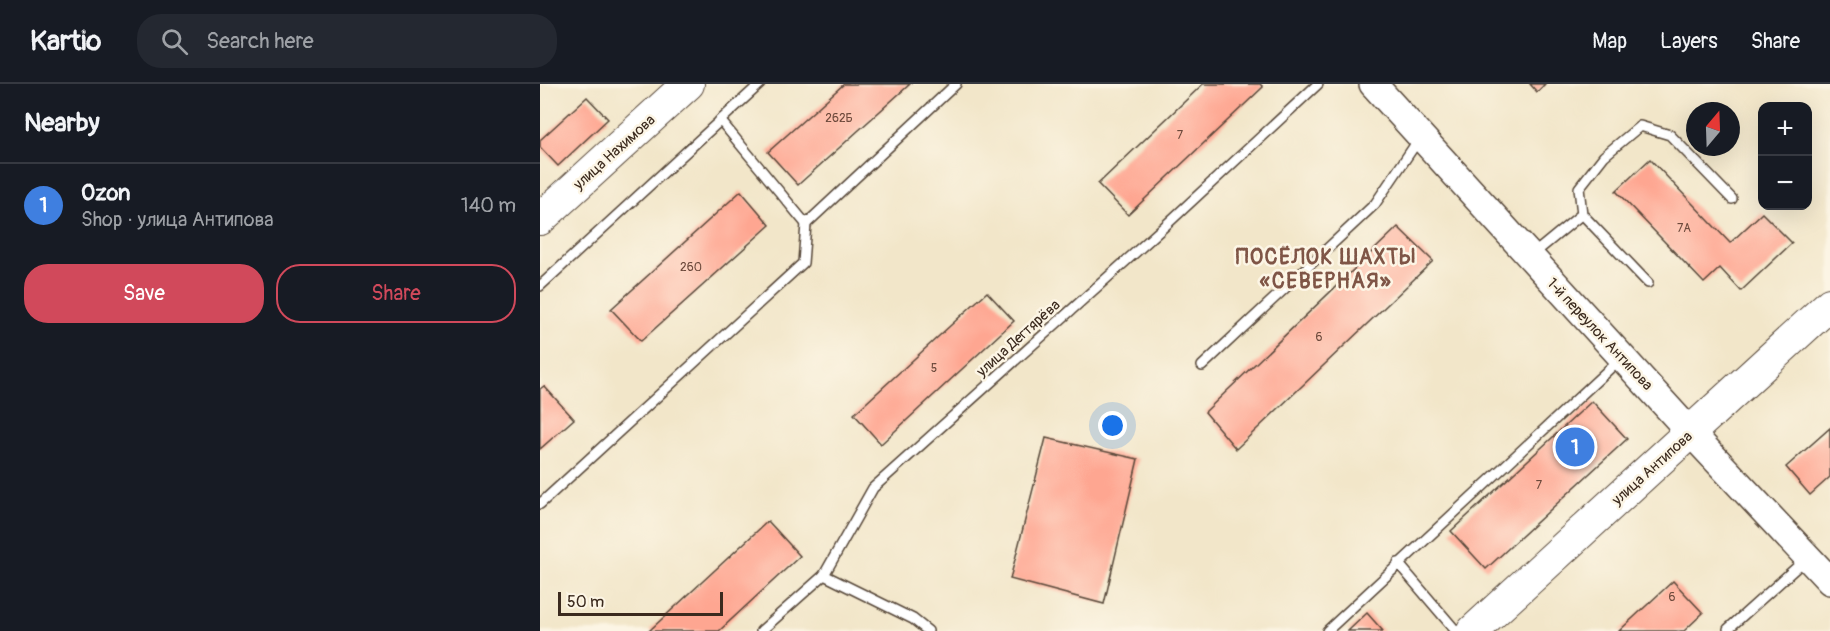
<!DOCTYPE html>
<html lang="en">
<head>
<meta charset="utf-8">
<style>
  :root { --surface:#171b24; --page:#242831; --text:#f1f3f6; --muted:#9ea1a6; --line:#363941; --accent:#d1495b }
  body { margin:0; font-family:Pangolin,sans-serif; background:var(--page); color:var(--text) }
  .controls { position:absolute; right:18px; top:18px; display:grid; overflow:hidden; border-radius:12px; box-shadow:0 6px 24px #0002 }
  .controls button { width:54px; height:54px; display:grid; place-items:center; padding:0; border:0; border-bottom:2px solid var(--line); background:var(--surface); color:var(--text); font:30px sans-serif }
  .compass { position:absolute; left:1146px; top:18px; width:54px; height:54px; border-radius:50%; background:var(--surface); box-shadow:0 6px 24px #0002; rotate:19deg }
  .scale { position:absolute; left:18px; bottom:15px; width:165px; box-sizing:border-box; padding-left:6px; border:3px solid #3b2a1e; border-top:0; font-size:16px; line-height:21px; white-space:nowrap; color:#3b2a1e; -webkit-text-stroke:4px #fcf5e5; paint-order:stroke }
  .you { position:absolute; left:573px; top:342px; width:21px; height:21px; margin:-15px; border:4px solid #fff; border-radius:50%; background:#1a73e8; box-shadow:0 0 0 9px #1a73e833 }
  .badge { display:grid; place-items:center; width:39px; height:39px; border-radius:50%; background:var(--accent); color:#fff; font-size:20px; font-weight:700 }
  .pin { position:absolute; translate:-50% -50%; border:3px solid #fff; box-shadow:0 2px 6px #0006 }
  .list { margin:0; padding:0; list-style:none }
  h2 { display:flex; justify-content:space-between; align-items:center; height:78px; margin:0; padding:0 24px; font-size:26px }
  h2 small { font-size:20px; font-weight:400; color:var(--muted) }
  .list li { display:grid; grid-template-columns:39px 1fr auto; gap:18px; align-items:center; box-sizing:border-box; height:84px; padding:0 24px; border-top:2px solid var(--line) }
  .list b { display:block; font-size:22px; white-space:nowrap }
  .list p { margin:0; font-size:20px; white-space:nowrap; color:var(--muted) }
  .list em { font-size:20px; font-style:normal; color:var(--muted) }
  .actions { display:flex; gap:12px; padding:18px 24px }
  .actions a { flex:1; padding:14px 0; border:2px solid var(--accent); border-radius:24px; text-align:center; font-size:21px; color:var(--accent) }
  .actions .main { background:var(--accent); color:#fff }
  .icon { flex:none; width:33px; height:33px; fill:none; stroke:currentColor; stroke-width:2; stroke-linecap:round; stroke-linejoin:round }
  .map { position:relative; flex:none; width:1290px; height:547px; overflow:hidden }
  header { display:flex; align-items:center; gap:36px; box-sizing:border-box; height:84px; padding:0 30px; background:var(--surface); border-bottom:2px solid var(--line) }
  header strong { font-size:28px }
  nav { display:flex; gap:33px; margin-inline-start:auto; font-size:21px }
  .search { width:420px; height:54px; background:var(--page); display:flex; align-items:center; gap:15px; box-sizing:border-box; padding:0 21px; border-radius:24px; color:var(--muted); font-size:22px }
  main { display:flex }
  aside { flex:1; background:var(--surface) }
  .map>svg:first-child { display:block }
</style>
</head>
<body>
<header>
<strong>Kartio</strong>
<div class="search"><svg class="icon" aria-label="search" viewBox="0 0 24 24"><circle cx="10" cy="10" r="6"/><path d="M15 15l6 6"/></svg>Search here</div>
<nav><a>Map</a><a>Layers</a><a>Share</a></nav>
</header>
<main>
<aside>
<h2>Nearby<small></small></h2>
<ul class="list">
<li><span class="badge" style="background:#3f7fe0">1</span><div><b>Ozon</b><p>Shop · улица Антипова</p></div><em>140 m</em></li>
</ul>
<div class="actions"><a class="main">Save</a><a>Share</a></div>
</aside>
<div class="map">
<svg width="1290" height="547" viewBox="0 0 1290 547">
  <rect width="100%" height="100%" fill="#fcf5e5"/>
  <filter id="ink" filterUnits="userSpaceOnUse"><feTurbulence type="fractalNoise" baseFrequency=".0167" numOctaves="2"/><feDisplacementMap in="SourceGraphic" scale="12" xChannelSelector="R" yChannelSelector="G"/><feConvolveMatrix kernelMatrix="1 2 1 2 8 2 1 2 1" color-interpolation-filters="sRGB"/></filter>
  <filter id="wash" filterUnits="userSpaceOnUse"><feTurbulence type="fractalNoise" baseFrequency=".008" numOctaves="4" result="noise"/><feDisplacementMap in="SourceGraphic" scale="24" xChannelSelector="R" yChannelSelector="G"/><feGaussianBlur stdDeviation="1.35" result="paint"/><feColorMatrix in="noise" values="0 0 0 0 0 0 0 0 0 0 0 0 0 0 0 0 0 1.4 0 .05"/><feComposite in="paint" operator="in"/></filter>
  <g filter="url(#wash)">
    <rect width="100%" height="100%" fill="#f2e6c9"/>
    <g id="blocks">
      <!-- building -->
      <g fill="#fea691">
        <path d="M304 0H370L258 101 228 68Z"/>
        <path d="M663 0H720L723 3 588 131 558 100Z"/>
        <path d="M990 0H1005L997 8Z"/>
        <path d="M47 13 68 35 18 82 0 63V56Z"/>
        <path d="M1110 75 1190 159 1222 129 1252 159 1201 207 1180 184 1164 199 1076 107Z"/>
        <path d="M201 107 230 141 101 257 71 225Z"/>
        <path d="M858 143 893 177 696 365 665 328Z"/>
        <path d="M447 208 474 237 341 360 314 330Z"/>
        <path d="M4 302 34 335 0 365V305Z"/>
        <path d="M1052 317 1087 355 946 485 911 447Z"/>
        <path d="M1290 344V393L1270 411 1246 383Z"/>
        <path d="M506 354 598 375 564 520 470 495Z"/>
        <path d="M228 437 260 472 179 547H109Z"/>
        <path d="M1133 497 1163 529 1144 547H1079Z"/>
        <path d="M827 529 843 547H808Z"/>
      </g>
    </g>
  </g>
  <g filter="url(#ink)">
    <use href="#blocks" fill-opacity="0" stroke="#564638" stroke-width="1.5"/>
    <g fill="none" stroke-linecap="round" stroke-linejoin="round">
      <!-- lane casing -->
      <g stroke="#564638" stroke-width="12">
        <g id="lane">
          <path d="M180 36 266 140 416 0"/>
          <path d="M1042 130 1039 104 1064 72 1100 42 1130 51 1192 115"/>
          <path d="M991 172 1042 130 1108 199"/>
          <path d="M0 202 220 0"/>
          <path d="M662 282 835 120 879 55"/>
          <path d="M0 420 263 179 266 140"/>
          <path d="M858 479 916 547"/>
          <path d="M284 491 373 535 388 547"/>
          <path d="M221 547 284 491 333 404 626 141 778 0"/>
          <path d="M787 547 1080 275"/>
          <path d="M1190 547 1188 545 1267 474"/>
        </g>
      </g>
      <!-- secondary casing -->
      <g stroke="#564638" stroke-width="30">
        <path id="secondary" d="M833 0 1151 349 1290 497"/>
      </g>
      <!-- primary casing -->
      <g stroke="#564638" stroke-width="34">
        <g id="primary">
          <path d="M0 135 148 0"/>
          <path d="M933 547 1290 220"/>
        </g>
      </g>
      <!-- lane -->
      <use href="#lane" stroke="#fff" stroke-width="9"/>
      <!-- secondary -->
      <use href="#secondary" stroke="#fff" stroke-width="27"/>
      <!-- primary -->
      <use href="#primary" stroke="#fff" stroke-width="32"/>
    </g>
  </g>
  <g text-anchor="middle" stroke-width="5" stroke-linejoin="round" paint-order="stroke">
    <!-- number labels -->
    <g font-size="12" fill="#6c493b">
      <text x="299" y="38">262Б</text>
      <text x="640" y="55">7</text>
      <text x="1144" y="148">7А</text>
      <text x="151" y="187">260</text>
      <text x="779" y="257">6</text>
      <text x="394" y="288">5</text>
      <text x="999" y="405">7</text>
      <text x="1132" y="517">6</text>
    </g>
    <!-- street labels -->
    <g font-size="15" fill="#3b2a1e" stroke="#fcf5e5">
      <text transform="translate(74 68) rotate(-42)" y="5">улица Нахимова</text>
      <text transform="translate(1060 250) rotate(47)" y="5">1-й переулок Антипова</text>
      <text transform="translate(478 254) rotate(-42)" y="5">улица Дегтярёва</text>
      <text transform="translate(1112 384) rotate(-42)" y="5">улица Антипова</text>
    </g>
    <!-- district labels -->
    <g font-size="21" font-weight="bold" letter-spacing="1.5" fill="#7f5546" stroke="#fcf5e5">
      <text x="786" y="180">ПОСЁЛОК ШАХТЫ<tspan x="786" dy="24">«СЕВЕРНАЯ»</tspan></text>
    </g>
  </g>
</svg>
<div class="controls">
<button>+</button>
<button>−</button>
</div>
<svg class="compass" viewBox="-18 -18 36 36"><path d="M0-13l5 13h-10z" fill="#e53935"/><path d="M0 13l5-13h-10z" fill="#9ea1a6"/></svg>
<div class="scale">50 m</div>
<div class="you"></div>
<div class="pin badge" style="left:1035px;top:363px;background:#3f7fe0">1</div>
</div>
</main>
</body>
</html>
